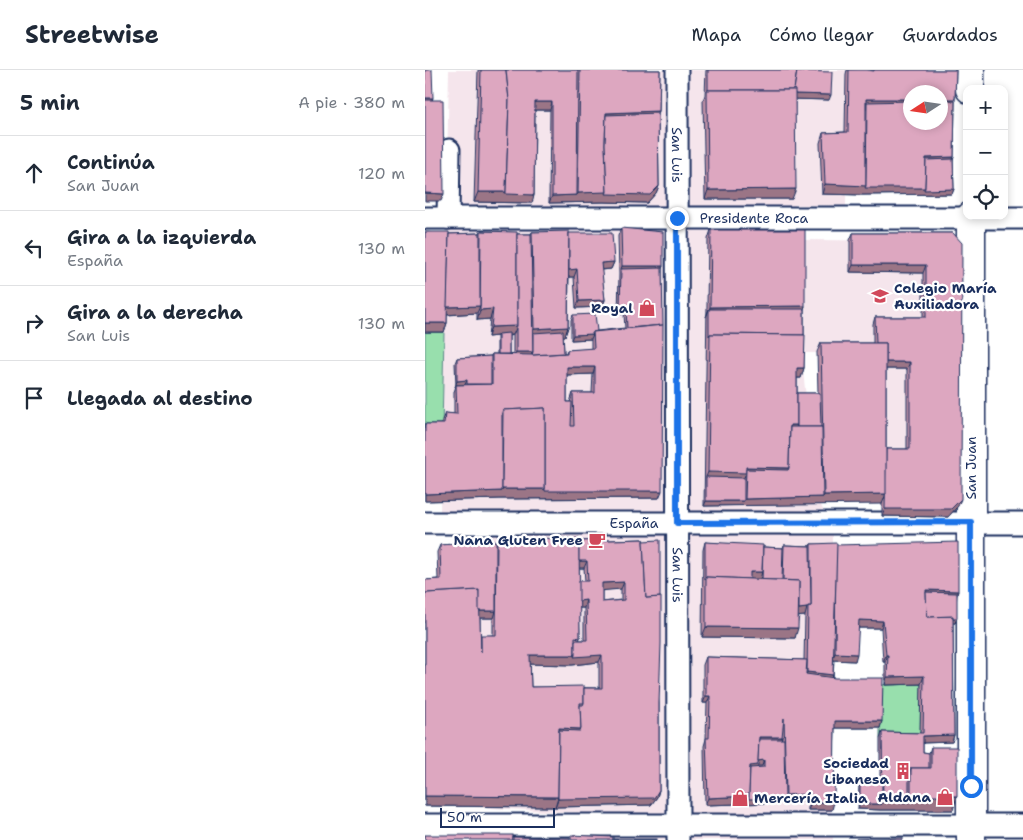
<!DOCTYPE html>
<html lang="es">
<head>
<meta charset="utf-8">
<style>
  :root { --surface:#fff; --page:#f2f2f3; --text:#1f2937; --muted:#747a83; --line:#e0e1e3 }
  body { margin:0; font-family:"Shantell Sans",sans-serif; background:var(--page); color:var(--text) }
  .controls { position:absolute; right:15px; top:15px; display:grid; overflow:hidden; border-radius:10px; box-shadow:0 2px 8px #0003 }
  .controls button { width:45px; height:45px; display:grid; place-items:center; padding:0; border:0; border-bottom:1px solid var(--line); background:var(--surface); color:var(--text); font:25px sans-serif }
  .compass { position:absolute; left:478px; top:15px; width:45px; height:45px; border-radius:50%; background:var(--surface); box-shadow:0 2px 8px #0003; rotate:258deg }
  .scale { position:absolute; left:15px; bottom:12px; width:115px; box-sizing:border-box; padding-left:5px; border:2px solid #1b2f5e; border-top:0; font-size:14px; line-height:18px; white-space:nowrap; color:#1b2f5e; -webkit-text-stroke:4px #fff; paint-order:stroke }
  .stop { position:absolute; width:15px; height:15px; margin:-11px; border:4px solid #1a73e8; border-radius:50%; background:#fff }
  .stop.end { background:#1a73e8; border-color:#fff; box-shadow:0 1px 5px #0008 }
  .list { margin:0; padding:0; list-style:none }
  h2 { display:flex; justify-content:space-between; align-items:center; height:65px; margin:0; padding:0 20px; font-size:21px }
  h2 small { font-size:16px; font-weight:400; color:var(--muted) }
  .list li { display:grid; grid-template-columns:32px 1fr auto; gap:15px; align-items:center; box-sizing:border-box; height:75px; padding:0 20px; border-top:1px solid var(--line) }
  .list b { display:block; font-size:19px; white-space:nowrap }
  .list p { margin:0; font-size:16px; white-space:nowrap; color:var(--muted) }
  .list em { font-size:16px; font-style:normal; color:var(--muted) }
  .icon { flex:none; width:28px; height:28px; fill:none; stroke:currentColor; stroke-width:2; stroke-linecap:round; stroke-linejoin:round }
  .map { position:relative; flex:none; width:598px; height:770px; overflow:hidden }
  header { display:flex; align-items:center; gap:30px; box-sizing:border-box; height:70px; padding:0 25px; background:var(--surface); border-bottom:1px solid var(--line) }
  header strong { font-size:24px }
  nav { display:flex; gap:28px; margin-inline-start:auto; font-size:18px }
  main { display:flex }
  aside { flex:1; background:var(--surface) }
  .map>svg:first-child { display:block }
</style>
</head>
<body>
<header>
<strong>Streetwise</strong>
<nav><a>Mapa</a><a>Cómo llegar</a><a>Guardados</a></nav>
</header>
<main>
<aside>
<h2>5 min<small>A pie · 380 m</small></h2>
<ul class="list">
<li><svg class="icon" aria-label="ahead" viewBox="0 0 24 24"><path d="M12 20V5M6 11l6-6 6 6"/></svg><div><b>Continúa</b><p>San Juan</p></div><em>120 m</em></li>
<li><svg class="icon" aria-label="left" viewBox="0 0 24 24"><path d="M17 20v-9H6M10 6l-5 5 5 5"/></svg><div><b>Gira a la izquierda</b><p>España</p></div><em>130 m</em></li>
<li><svg class="icon" aria-label="right" viewBox="0 0 24 24"><path d="M7 20v-9h11M14 6l5 5-5 5"/></svg><div><b>Gira a la derecha</b><p>San Luis</p></div><em>130 m</em></li>
<li><svg class="icon" aria-label="arrive" viewBox="0 0 24 24"><path d="M6 21V4h12l-3 4 3 4H6"/></svg><div><b>Llegada al destino</b></div></li>
</ul>
</aside>
<div class="map">
<svg width="598" height="770" viewBox="0 0 598 770">
  <rect width="100%" height="100%" fill="#fff"/>
  <filter id="ink" filterUnits="userSpaceOnUse"><feTurbulence type="fractalNoise" baseFrequency=".02" numOctaves="2"/><feDisplacementMap in="SourceGraphic" scale="10" xChannelSelector="R" yChannelSelector="G"/><feConvolveMatrix kernelMatrix="1 2 1 2 8 2 1 2 1" color-interpolation-filters="sRGB"/></filter>
  <g filter="url(#ink)">
    <!-- built -->
    <path fill="#f5e5ec" d="M24 0H423L421 136 370 135 377 170 525 171 533 436 523 447 457 446 458 283H376L392 425 408 465 406 736 408 770H0V767H159L157 743 47 737 46 453 15 442Z"/>
    <!-- green -->
    <g fill="#98dfad" stroke="#5a8786">
      <path d="M0 262H19L17 361 0 362Z"/>
      <path d="M496 614 495 670 455 669V615Z"/>
    </g>
    <g fill="none" stroke-linecap="round" stroke-linejoin="round">
      <!-- minor casing -->
      <g stroke="#1b2f5e" stroke-width="25">
        <g id="minor">
          <path id="s1" d="M252 0 253 770"/>
          <path id="s2" d="M0 148H598"/>
          <path d="M23 148 24 80"/>
          <path id="s3" d="M0 453H598"/>
          <path d="M0 755H598"/>
        </g>
      </g>
      <!-- major casing -->
      <g stroke="#1b2f5e" stroke-width="31">
        <g id="major">
          <path d="M545 0V19"/>
          <path d="M546 146V770"/>
        </g>
      </g>
      <!-- minor -->
      <use href="#minor" stroke="#fff" stroke-width="21"/>
      <!-- major -->
      <use href="#major" stroke="#fff" stroke-width="28"/>
    </g>
    <!-- wall -->
    <g fill="#be90a5" stroke="#1b2f5e" fill-rule="evenodd">
      <path d="M53 0H235L234 41 233 43 234 116 231 123 222 133 178 132 124 133 125 40H110L109 125 107 133 49 132Z"/>
      <path d="M281 0H372V1L404 30 370 29 367 129H280L278 30 280 25Z"/>
      <path d="M422 0 446 1V0H531L530 29V31L529 87 528 89 529 119 527 124 438 125 397 124 395 73 398 63 420 62 421 4Z"/>
      <path d="M196 158 238 196 237 198 234 428 74 429 0 431V354H17V350L20 343 29 344V322L31 316 30 293 32 288 66 286 67 284H72V266L63 267 65 249 52 250V243L22 245V253L19 262H0V162L24 164 55 163 56 161 92 164H106L107 162 144 163 189 192 186 199 176 200 180 230 177 237 151 238 149 207H144L143 257 140 266H138L139 283H141L142 280 166 279V269L146 270V250L148 245 172 261 200 258 199 244H193L194 204 193 166ZM88 265V285L84 284V266ZM168 304 167 323H148L145 332H142V305Z"/>
      <path d="M286 160 380 236 379 239V298L376 308H372V323H393L392 282 396 273H448V254L450 247H498V203L425 202V170L428 163H528L533 436 523 447 457 446V433L279 436 283 169ZM461 299H482V379H461Z"/>
      <path d="M72 469 154 471 218 469 234 633V720L232 727 226 735 130 737 0 736V510L13 509 12 482 15 475 71 471ZM154 498H159L160 511H154ZM196 519V530L177 532V520ZM154 538H159V570H154L155 568ZM55 548H68V565L55 566ZM174 592V618L106 617 105 594 147 595Z"/>
      <path d="M280 472 338 477 358 478 359 475 385 476 386 474 411 475 533 521 532 523 530 553H528L529 665 527 672 498 673V682L504 683 506 677 528 740H455L433 739 434 714 435 709 455 708V669L457 662 495 663 496 614 460 615V592H458L456 558H433L430 591 409 590 408 608 457 651 455 658H410L407 740H383V732L280 735 279 676 281 669 282 633H278V595L281 587 379 590 380 546H374L370 568 277 567 278 480Z"/>
    </g>
    <!-- shaded-wall -->
    <g fill="#9b7586" stroke="#1b2f5e">
      <path d="M368 24 406 25 404 30 366 29Z"/>
      <path d="M0 28H8L5 37 0 38Z"/>
      <rect x="441" y="29" width="45" height="10"/>
      <path d="M516 29H530L527 38H516Z"/>
      <path d="M110 32H127L125 40H108Z"/>
      <path d="M234 41 231 50 180 53 181 43Z"/>
      <path d="M529 87 527 94 500 95 501 88Z"/>
      <path d="M400 114 500 118 529 119 527 124 438 125 397 124Z"/>
      <path d="M234 116 231 123 222 133 178 132 124 133 127 126 152 125 153 123Z"/>
      <path d="M371 119 367 129H280L283 120Z"/>
      <path d="M53 122H81L109 125 107 133 49 132Z"/>
      <path d="M0 123 19 124 16 131H0Z"/>
      <path d="M189 192 186 199 173 200 176 193Z"/>
      <path d="M428 195H501L498 203 425 202Z"/>
      <path d="M197 196H238L235 204 196 199Z"/>
      <path d="M152 199 149 207H139L142 200Z"/>
      <path d="M180 230 177 237 151 238 154 231Z"/>
      <path d="M55 236 52 243 19 245 22 237Z"/>
      <path d="M380 236 376 246 284 239 281 247 285 237Z"/>
      <path d="M68 239 65 249 52 250 55 240Z"/>
      <path d="M195 239H201L199 244H193Z"/>
      <path d="M0 253H22L19 262H0Z"/>
      <path d="M92 256 88 265 73 266V264L72 266 63 267 66 257Z"/>
      <path d="M143 257 140 266 105 268 109 259Z"/>
      <path d="M168 264 166 269 146 270 148 265Z"/>
      <path d="M91 282H108L105 290 88 289Z"/>
      <path d="M461 292H485L482 299H458Z"/>
      <path d="M142 297H170L168 304 140 305Z"/>
      <path d="M372 298H379L376 308H369Z"/>
      <path d="M42 310 40 315H31L30 317 32 311Z"/>
      <path d="M365 355H372L371 360 365 357Z"/>
      <path d="M321 397 364 398 361 407 320 405 317 413 281 407 283 402Z"/>
      <path d="M77 419H120L237 421 234 428 74 429 0 431V424L77 421Z"/>
      <path d="M461 424 457 434 279 436 281 431H319L320 429 398 427 399 425Z"/>
      <path d="M536 429 533 436 523 447 457 446 460 439Z"/>
      <path d="M153 491H162L159 498H151Z"/>
      <path d="M325 502H337L335 509 323 510Z"/>
      <path d="M199 512 196 519 174 521 177 513Z"/>
      <path d="M501 520 533 521 531 528 500 522Z"/>
      <path d="M161 530 159 538H151L154 531Z"/>
      <path d="M382 538 380 546 370 547 373 539Z"/>
      <path d="M53 541H71L69 548H50Z"/>
      <path d="M532 548 530 553 499 554 501 549Z"/>
      <path d="M434 550 458 551 456 558H431Z"/>
      <path d="M281 557 373 558 370 568 277 567Z"/>
      <path d="M410 583 432 584 430 591 407 590Z"/>
      <path d="M105 585H177L174 592 147 595 102 594Z"/>
      <path d="M461 585H463L460 592H458Z"/>
      <path d="M382 602 408 605 405 615 378 612Z"/>
      <path d="M499 606 496 614 460 615 462 607Z"/>
      <path d="M281 626H285L282 633H278Z"/>
      <path d="M410 651H457L455 658H407Z"/>
      <path d="M134 658 156 659 152 668H133Z"/>
      <path d="M529 665 527 672 495 673 498 666Z"/>
      <path d="M334 667H357L355 674H333Z"/>
      <path d="M339 690 337 696H333L330 703H324L325 696 332 691Z"/>
      <path d="M234 720 232 727 226 735 130 737 133 729Z"/>
      <path d="M386 724 383 732 280 735 283 728 324 726 360 728 361 725Z"/>
      <path d="M0 726 133 727 130 737 0 736Z"/>
      <path d="M486 726H532L528 740H455L433 739 435 734H457L458 732H484Z"/>
      <path d="M409 732 407 740H383L386 733Z"/>
    </g>
    <!-- building -->
    <g fill="#dda7c0" stroke="#1b2f5e" fill-rule="evenodd">
      <path d="M0 0H7L8 28H0Z"/>
      <path d="M56 0H81L84 30 81 122H53Z"/>
      <path d="M81 0H153L152 125 127 126V32H110L109 125 81 124V122L84 30Z"/>
      <path d="M155 0H235L234 41 181 43 180 74 182 122 153 123Z"/>
      <path d="M283 0H372L369 20H283Z"/>
      <path d="M424 0H442L449 1V0H531L530 29H516V22H486V29H441V116L400 114 398 63 423 62Z"/>
      <path d="M372 1 407 2 406 25 370 24 369 20Z"/>
      <path d="M282 20H370L371 119 283 120Z"/>
      <path d="M0 30H18L19 124 0 123Z"/>
      <path d="M486 31V52H516V31H530L529 87 501 88 500 118H440L441 116 442 32Z"/>
      <path d="M233 43 234 116 225 125 181 124 182 122 180 74 181 45Z"/>
      <path d="M528 89 529 119 499 120 500 118 501 90Z"/>
      <path d="M196 158 238 162V196H197Z"/>
      <path d="M286 160H380V236L285 237Z"/>
      <path d="M56 161 92 162V256L66 257 68 239 55 240Z"/>
      <path d="M144 161 143 257 109 259 107 162Z"/>
      <path d="M0 162H24L22 253H0Z"/>
      <path d="M55 163V236L22 237 24 164Z"/>
      <path d="M144 163H187L189 192 176 193 180 230 154 231 152 199 144 200Z"/>
      <path d="M428 163H528L537 173 536 429 526 439H460L461 379H485V292H461V273H451L450 247H501V195H428Z"/>
      <path d="M92 164H106L108 282H91V258L92 256Z"/>
      <path d="M237 198 238 255 202 258 201 239H195L196 199Z"/>
      <path d="M284 239H379V265L285 264 284 266Z"/>
      <path d="M170 244 172 261 168 262V264L148 265V245Z"/>
      <path d="M238 255 237 421H120V338L78 340 77 342V421L0 424V354H19L20 343 32 344 31 315 67 314V284L108 285 142 283V280L169 278 168 262ZM142 297H170V323H148L149 356H146L147 332H142Z"/>
      <path d="M138 261 139 283 107 285 108 282V263Z"/>
      <path d="M84 263V284H73V264Z"/>
      <path d="M285 264 380 265 379 298H372V355H365L364 398 321 397V403L283 402Z"/>
      <path d="M396 273H461V424L399 425Z"/>
      <path d="M66 286V314H42V310L32 311V288Z"/>
      <path d="M372 323H395L396 357H372Z"/>
      <path d="M120 338V419H77L78 340Z"/>
      <path d="M365 357H397L398 427 320 429 321 399 363 400 364 398Z"/>
      <path d="M281 407 319 408V431H281Z"/>
      <path d="M154 468 155 568 150 567V585H105L106 617 159 616V633H155L156 659 134 658 133 727 0 726V523L54 520 56 582V565H71L72 469Z"/>
      <path d="M218 469 221 528 236 527V573L234 633V720L229 728 133 729V727L134 660 155 661 156 659 155 635H158L159 633V618H177V585L149 587 150 585V570H162L161 530 154 531V511H163L162 491H154V471ZM199 512V530L177 532V513Z"/>
      <path d="M235 470V527L221 528 218 471Z"/>
      <path d="M71 471V541H54V520L0 523V510L16 509 15 475Z"/>
      <path d="M280 472 338 475 337 502H325V509L281 507 280 509Z"/>
      <path d="M533 472V521L501 520 502 547 528 546 529 665 498 666V682L504 683V698H486L484 704V732H458L457 662 498 663 499 606 462 607 463 585H461L458 551 434 550 432 584 410 583 411 475Z"/>
      <path d="M412 473 408 605 382 602 383 536H386V474Z"/>
      <path d="M359 475 385 476 386 536H383L382 538 374 539V511L358 510Z"/>
      <path d="M338 477 358 478 357 510H337Z"/>
      <path d="M281 507 374 511 373 558 281 557Z"/>
      <path d="M501 522 532 523V548H528V546L502 547Z"/>
      <path d="M281 587 382 590 381 604 410 608H458L457 651H410L409 732 386 733V724L361 725 359 648 357 667H334L333 695 325 696 324 726 283 728 281 668H284L285 626H281Z"/>
      <path d="M334 669H359L360 728 324 729V726L325 698 339 697V690L333 691Z"/>
      <path d="M506 677H532V726H486V698H506Z"/>
      <path d="M457 708V734H435V709Z"/>
      <rect x="0" y="765" width="88" height="5"/>
      <path d="M146 765 188 767V770H146Z"/>
      <path d="M88 767 145 768V770H88Z"/>
      <path d="M478 768V770H431V769Z"/>
      <rect x="188" y="769" width="44" height="1"/>
    </g>
  </g>
  <g fill="none" stroke-linecap="round" stroke-linejoin="round" filter="url(#ink)">
    <!-- route -->
    <path stroke="#1a73e8" stroke-width="6" d="M252 148V453L546 452V716"/>
  </g>
  <!-- icons -->
  <defs>
    <g id="school-bare" transform="scale(1.35)"><path d="M0-5L7-2L0 1L-7-2ZM-4 1L0 2.5L4 1V4Q0 6-4 4Z" fill="#d1495b" stroke="#fff" stroke-width="2.5" paint-order="stroke"/></g>
    <g id="shop-bare" transform="scale(1.35)"><path d="M-5-2.5h2.3a2.7 3.5 0 0 1 5.4 0H5L5.5 6h-11ZM-1.5-2.5h3a1.5 2.3 0 0 0-3 0Z" fill="#d1495b" stroke="#fff" stroke-width="2.5" paint-order="stroke"/></g>
    <g id="cafe-bare" transform="scale(1.35)"><path d="M-5.5-4.5H6V0H3Q3 3.5 0 3.5H-2.5Q-5.5 3.5-5.5 0ZM3-3.2v2h1.7v-2ZM-6 4.5H4V6H-6Z" fill="#d1495b" stroke="#fff" stroke-width="2.5" paint-order="stroke"/></g>
    <g id="building-bare" transform="scale(1.35)"><path d="M-4-6H4V6H1V3H-1V6H-4ZM-2.5-4.3h1.7v1.8h-1.7ZM.8-4.3h1.7v1.8H.8ZM-2.5-1h1.7V.8h-1.7ZM.8-1h1.7V.8H.8Z" fill="#d1495b" stroke="#fff" stroke-width="2.5" paint-order="stroke"/></g>
  </defs>
  <g fill-rule="evenodd">
    <use href="#school-bare" x="455" y="226"/>
    <use href="#shop-bare" x="222" y="238"/>
    <use href="#cafe-bare" x="172" y="470"/>
    <use href="#building-bare" x="478" y="701"/>
    <use href="#shop-bare" x="520" y="727"/>
    <use href="#shop-bare" x="315" y="728"/>
  </g>
  <g text-anchor="middle" stroke-width="4.5" stroke-linejoin="round" paint-order="stroke">
    <!-- street labels -->
    <g font-size="14" fill="#1b2f5e" stroke="#fff">
      <text dy="5" stroke="none"><textPath href="#s1" startOffset="85">San Luis</textPath></text>
      <text dy="5" stroke="none"><textPath href="#s2" startOffset="329">Presidente Roca</textPath></text>
      <text transform="translate(546 398) rotate(-90)" y="5">San Juan</text>
      <text dy="5" stroke="none"><textPath href="#s3" startOffset="209">España</textPath></text>
      <text dy="5" stroke="none"><textPath href="#s1" startOffset="505">San Luis</textPath></text>
    </g>
    <!-- poi labels -->
    <g font-size="14" font-weight="bold" fill="#1b2f5e" stroke="#fff" text-anchor="end">
      <text x="469" y="223" text-anchor="start">Colegio María<tspan x="469" dy="16">Auxiliadora</tspan></text>
      <text x="208" y="243">Royal</text>
      <text x="158" y="475">Nana Gluten Free</text>
      <text x="464" y="698">Sociedad<tspan x="464" dy="16">Libanesa</tspan></text>
      <text x="506" y="732">Aldana</text>
      <text x="329" y="733" text-anchor="start">Mercería Italia</text>
    </g>
  </g>
</svg>
<div class="controls">
<button>+</button>
<button>−</button>
<button><svg class="icon" aria-label="locate" viewBox="0 0 24 24"><circle cx="12" cy="12" r="6"/><path d="M12 2v4M12 18v4M2 12h4M18 12h4"/></svg></button>
</div>
<svg class="compass" viewBox="-18 -18 36 36"><path d="M0-13l5 13h-10z" fill="#e53935"/><path d="M0 13l5-13h-10z" fill="#747a83"/></svg>
<div class="scale">50 m</div>
<div class="stop" style="left:546px;top:716px"></div>
<div class="stop end" style="left:252px;top:148px"></div>
</div>
</main>
</body>
</html>
